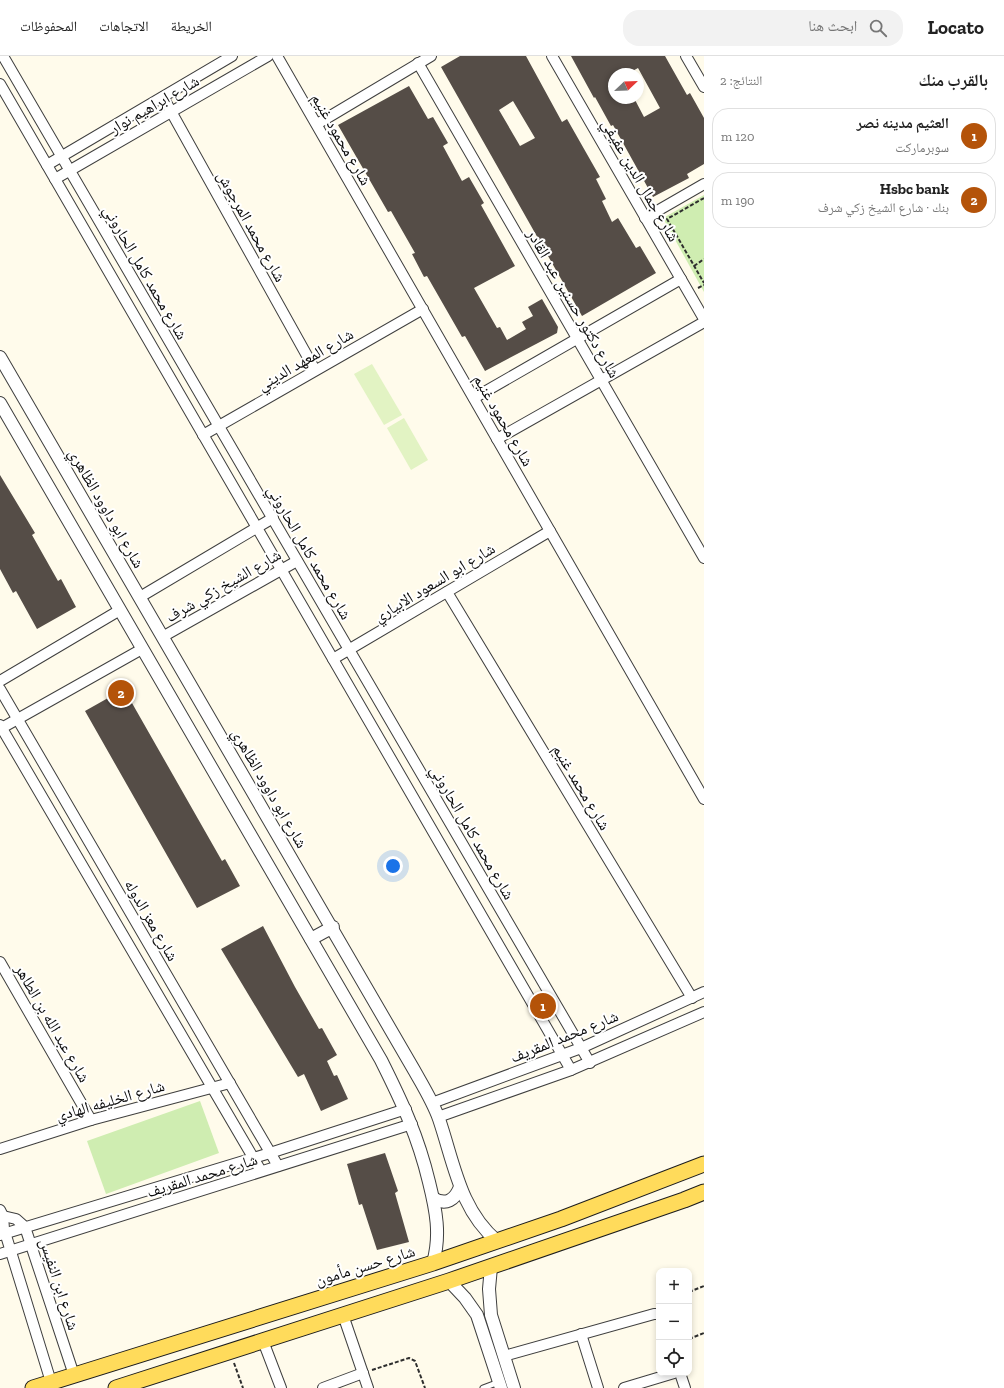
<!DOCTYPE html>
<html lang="ar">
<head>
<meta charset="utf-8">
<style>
  :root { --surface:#fff; --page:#f2f2f2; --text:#222; --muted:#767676; --line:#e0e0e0; --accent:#b45309 }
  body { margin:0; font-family:"Zilla Slab","Noto Naskh Arabic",serif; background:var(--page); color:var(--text); direction:rtl }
  .controls { position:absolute; right:12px; bottom:12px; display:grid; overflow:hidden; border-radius:8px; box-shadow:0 2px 6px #0003 }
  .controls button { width:36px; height:36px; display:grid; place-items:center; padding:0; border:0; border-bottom:1px solid var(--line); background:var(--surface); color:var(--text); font:20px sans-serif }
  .compass { position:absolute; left:608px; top:12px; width:36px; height:36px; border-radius:50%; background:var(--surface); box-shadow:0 2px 6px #0003; rotate:67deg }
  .you { position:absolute; left:393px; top:810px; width:14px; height:14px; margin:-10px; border:3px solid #fff; border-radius:50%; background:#1a73e8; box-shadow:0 0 0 6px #1a73e833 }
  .badge { display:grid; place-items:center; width:26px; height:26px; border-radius:50%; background:var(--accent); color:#fff; font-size:13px; font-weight:700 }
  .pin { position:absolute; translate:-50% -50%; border:2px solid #fff; box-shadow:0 1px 4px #0006 }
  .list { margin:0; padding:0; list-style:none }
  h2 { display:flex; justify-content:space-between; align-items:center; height:52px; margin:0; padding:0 16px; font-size:17px }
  h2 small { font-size:13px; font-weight:400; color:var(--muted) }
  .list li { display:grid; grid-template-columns:26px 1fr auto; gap:12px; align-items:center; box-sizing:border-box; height:56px; margin:0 8px 8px; padding:0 8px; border:1px solid var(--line); border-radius:16px }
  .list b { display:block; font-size:15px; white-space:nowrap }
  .list p { margin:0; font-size:13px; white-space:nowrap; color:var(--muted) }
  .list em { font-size:13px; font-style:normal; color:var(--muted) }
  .icon { flex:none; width:22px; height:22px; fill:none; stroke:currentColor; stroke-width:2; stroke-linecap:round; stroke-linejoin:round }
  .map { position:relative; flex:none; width:704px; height:1332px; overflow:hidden; direction:ltr }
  header { display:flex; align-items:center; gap:24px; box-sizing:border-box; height:56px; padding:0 20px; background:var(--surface); border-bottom:1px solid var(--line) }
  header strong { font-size:19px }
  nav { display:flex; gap:22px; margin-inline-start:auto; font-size:14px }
  .search { width:280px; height:36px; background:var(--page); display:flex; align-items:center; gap:10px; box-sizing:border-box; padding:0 14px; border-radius:16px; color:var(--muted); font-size:15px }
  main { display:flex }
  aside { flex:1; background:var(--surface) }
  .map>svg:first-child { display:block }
</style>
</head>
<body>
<header>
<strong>Locato</strong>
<div class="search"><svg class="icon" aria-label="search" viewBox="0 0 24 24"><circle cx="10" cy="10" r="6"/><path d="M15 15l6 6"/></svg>ابحث هنا</div>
<nav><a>الخريطة</a><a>الاتجاهات</a><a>المحفوظات</a></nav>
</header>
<main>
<aside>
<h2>بالقرب منك<small>النتائج: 2</small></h2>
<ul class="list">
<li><span class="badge">1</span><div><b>العثيم مدينه نصر</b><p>سوبرماركت</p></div><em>120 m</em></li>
<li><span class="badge">2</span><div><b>Hsbc bank</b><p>بنك · شارع الشيخ زكي شرف</p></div><em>190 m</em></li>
</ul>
</aside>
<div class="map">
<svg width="704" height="1332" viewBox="0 0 704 1332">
  <rect width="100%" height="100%" fill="#fffbeb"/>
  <!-- green -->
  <g fill="#cfedb1">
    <path d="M704 139V236L663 162Z"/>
    <path d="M200 1045 219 1097 106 1138 87 1085Z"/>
  </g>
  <!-- pitch -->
  <g fill="#e2f3c3">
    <path d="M372 308 402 359 384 369 354 318Z"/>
    <path d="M404 362 428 404 411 414 387 372Z"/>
  </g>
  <!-- building -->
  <g fill="#554d47" fill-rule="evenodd">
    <path d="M460 0H526L562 66 567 63 600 121 596 123 606 143 602 145 612 166 618 162 636 192 640 190 656 217 582 260 441 11ZM513 45 535 82 520 90 499 54Z"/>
    <path d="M571 0H665L687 39 690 37 704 62V108L687 118 689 122 653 141 613 69 611 70 595 41 594 42ZM638 12 660 52 644 61 634 42H614V18H627Z"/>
    <path d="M409 30 428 63 433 61 448 87 443 90 462 125 469 121 484 147 481 149 515 210 474 232 497 272 500 271 507 284 526 273 522 266 533 260 528 251 542 243 558 271 557 277 485 315 465 280 462 281 427 220 424 221 412 198 415 197 391 155 388 156 338 69Z"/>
    <path d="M0 419 35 477 32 479 58 525 61 523 76 551 37 573 16 535 13 537 0 513Z"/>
    <path d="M124 633 222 805 225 803 240 830 197 852 85 655Z"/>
    <path d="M263 870 295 931 319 973 322 972 337 999 327 1005 334 1020 337 1019 348 1043 321 1055 304 1018 298 1021 221 893Z"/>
    <path d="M385 1097 398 1135 395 1137 409 1186 377 1194 362 1148 359 1149 347 1108Z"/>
  </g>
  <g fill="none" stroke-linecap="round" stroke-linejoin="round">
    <!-- service casing -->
    <g stroke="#3f3f3f" stroke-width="7">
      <path id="service" d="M483 1332 499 1326"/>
    </g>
    <!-- minor casing -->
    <g stroke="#3f3f3f" stroke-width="12">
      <g id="minor">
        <path d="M3 0 590 1007"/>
        <path d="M277 0 704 743"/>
        <path d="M552 0 704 263"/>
        <path d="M686 0 704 31"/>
        <path d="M418 7 704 502"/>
        <path d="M0 28 571 1014"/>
        <path d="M163 41 315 314"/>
        <path d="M317 68 431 0"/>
        <path d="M47 109 232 0"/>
        <path d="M55 123 268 0"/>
        <path d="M645 162 704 128"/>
        <path d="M474 342 681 223"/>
        <path d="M203 379 423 253"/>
        <path d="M497 383 704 266"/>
        <path d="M447 536 692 942"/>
        <path d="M140 541 273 462"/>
        <path d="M164 580 297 505"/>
        <path d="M333 603 550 475"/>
        <path d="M0 625 120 554"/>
        <path d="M0 633 278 1110"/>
        <path d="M0 669 261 1115"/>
        <path d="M0 673 142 593"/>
        <path d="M0 906 91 1064"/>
        <path d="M432 1047 581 992 704 936"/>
        <path d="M438 1061 571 1014 704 956"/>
        <path d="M0 1093 91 1064 230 1027"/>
        <path d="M0 1154 3 1160 4 1173 51 1326"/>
        <path d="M3 1160 16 1163 25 1171 74 1319"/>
        <path d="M0 1179 270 1097 406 1053"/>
        <path d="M0 1198 412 1068"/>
        <path d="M343 1259 368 1332"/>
        <path d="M581 1278 598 1332"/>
        <path d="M263 1285 281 1332"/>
        <path d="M504 1300 654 1258H659"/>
        <path d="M680 1317 685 1332"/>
        <path d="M323 1332 363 1317"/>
        <path d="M624 1332 674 1317"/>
      </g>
    </g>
    <!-- tertiary casing -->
    <g stroke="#3f3f3f" stroke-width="14">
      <g id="tertiary">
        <path d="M0 301 414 1014C423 1030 433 1046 439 1063 454 1107 460 1154 497 1185"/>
        <path d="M0 347 381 1004C402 1046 418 1080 429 1126 436 1154 441 1179 433 1207"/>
        <path d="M311 883 333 871"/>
        <path d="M433 1142C446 1150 455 1144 460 1131"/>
        <path d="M491 1211 489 1233 491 1259 514 1332"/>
        <path d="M449 1225 465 1242 477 1259 501 1332"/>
      </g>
    </g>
    <!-- primary casing -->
    <g stroke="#1d1d1d" stroke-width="17">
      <g id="primary">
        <path d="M33 1332 433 1207 561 1163 704 1108"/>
        <path d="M116 1332 449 1225 684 1144 704 1136"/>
      </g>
    </g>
    <!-- path -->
    <g stroke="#2e2e2e" stroke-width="2" stroke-dasharray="4 2" stroke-linecap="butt">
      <path d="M704 142 667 163 704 227"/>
      <path d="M694 210 704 203"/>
      <path d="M698 232 704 229"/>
      <path d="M689 1236 704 1230"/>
      <path d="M689 1283 704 1277"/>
      <path d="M234 1307 243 1332"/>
      <path d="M372 1314 409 1302 415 1305 425 1332"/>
    </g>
    <!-- service -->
    <use href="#service" stroke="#fff" stroke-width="5"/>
    <!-- minor -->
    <use href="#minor" stroke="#fff" stroke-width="10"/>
    <!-- tertiary -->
    <use href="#tertiary" stroke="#fff" stroke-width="12"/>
    <!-- primary -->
    <use href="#primary" stroke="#ffdb5b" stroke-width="15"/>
  </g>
  <g text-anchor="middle" stroke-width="4" stroke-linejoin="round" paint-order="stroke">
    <!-- street labels -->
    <g font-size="16" fill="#0c0c0c" stroke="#fff">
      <text transform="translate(154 48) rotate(-30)" y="6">شارع ابراهيم نوار</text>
      <text transform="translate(342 83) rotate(60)" y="6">شارع محمود غنيم</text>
      <text transform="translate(641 124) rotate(60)" y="6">شارع جمال الدين عفيفي</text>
      <text transform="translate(252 170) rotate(61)" y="6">شارع محمد المرجوش</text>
      <text transform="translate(146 216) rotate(60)" y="6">شارع محمد كامل الحاروني</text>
      <text transform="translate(574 247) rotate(60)" y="6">شارع دكتور حسنين عبد القادر</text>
      <text transform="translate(305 303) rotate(-30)" y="6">شارع المعهد الديني</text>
      <text transform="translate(504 364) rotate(60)" y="6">شارع محمود غنيم</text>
      <text transform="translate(107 452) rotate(60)" y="6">شارع ابو داوود الظاهري</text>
      <text transform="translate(310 496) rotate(60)" y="6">شارع محمد كامل الحاروني</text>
      <text transform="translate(434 526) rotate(-31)" y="6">شارع ابو السعود الابياري</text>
      <text transform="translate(223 529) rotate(-30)" y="6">شارع الشيخ زكي شرف</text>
      <text transform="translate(582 731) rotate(59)" y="6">شارع محمد غنيم</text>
      <text transform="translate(270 732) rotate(60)" y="6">شارع ابو داوود الظاهري</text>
      <text transform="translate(473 776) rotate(60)" y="6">شارع محمد كامل الحاروني</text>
      <text transform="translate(152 864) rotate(60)" y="6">شارع معز الدوله</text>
      <text transform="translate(53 967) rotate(60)" y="6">شارع عبد الله بن الطاهر</text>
      <text transform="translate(564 980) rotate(-22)" y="6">شارع محمد المقريف</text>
      <text transform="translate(110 1044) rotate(-16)" y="6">شارع الخليفه الهادي</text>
      <text transform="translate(202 1119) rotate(-17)" y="6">شارع محمد المقريف</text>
      <text transform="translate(365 1209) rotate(-17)" y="6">شارع حسن مأمون</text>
      <text transform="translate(60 1228) rotate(72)" y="6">شارع ابن النفيس</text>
    </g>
  </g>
</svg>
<div class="controls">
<button>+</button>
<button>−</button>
<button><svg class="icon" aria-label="locate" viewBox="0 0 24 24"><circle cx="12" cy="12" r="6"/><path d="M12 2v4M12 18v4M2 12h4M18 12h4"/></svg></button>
</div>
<svg class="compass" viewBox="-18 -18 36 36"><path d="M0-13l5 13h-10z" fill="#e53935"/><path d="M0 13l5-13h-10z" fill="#767676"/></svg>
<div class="you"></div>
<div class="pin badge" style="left:543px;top:950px">1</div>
<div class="pin badge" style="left:121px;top:637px">2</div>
</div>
</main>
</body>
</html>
